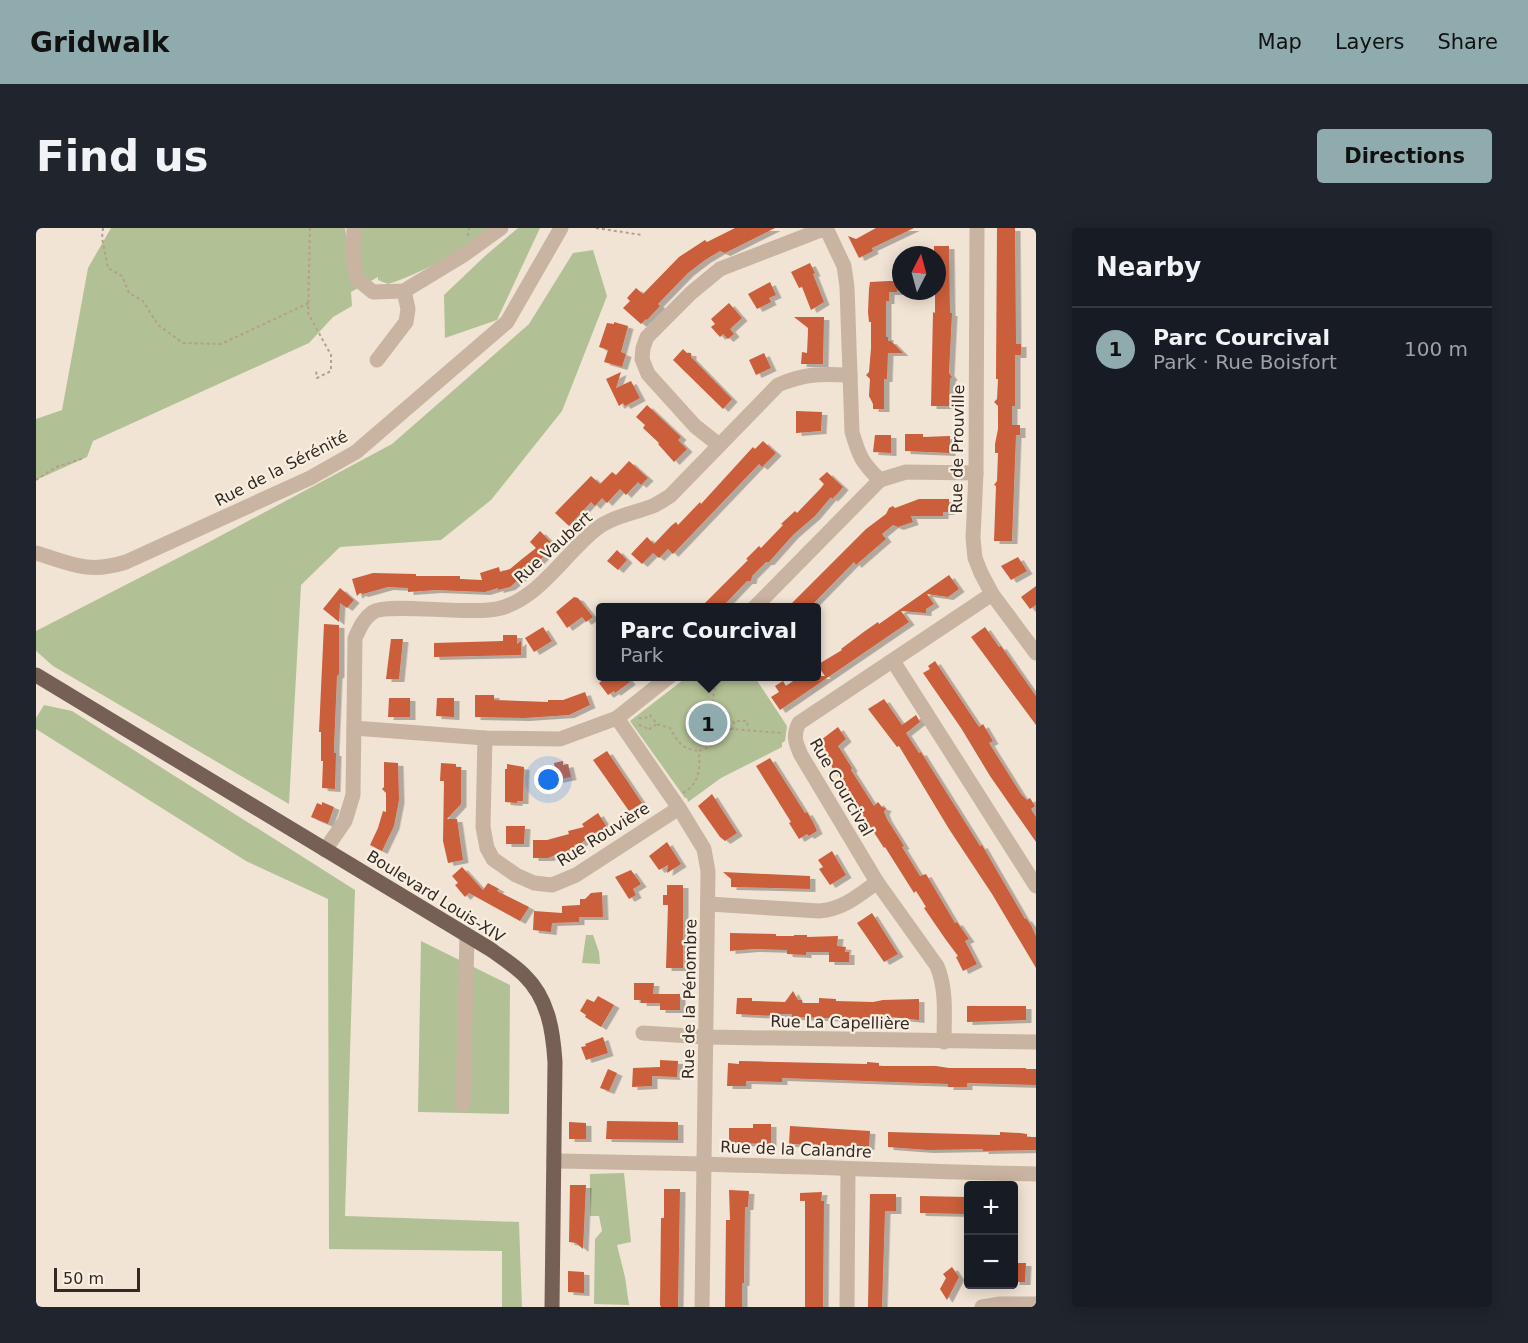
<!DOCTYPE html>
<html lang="en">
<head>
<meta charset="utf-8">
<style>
  :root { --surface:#171b24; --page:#20242c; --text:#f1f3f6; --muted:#9ea1a6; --line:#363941; --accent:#90abae }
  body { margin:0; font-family:"DejaVu Sans",sans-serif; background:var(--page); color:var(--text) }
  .controls { position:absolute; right:18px; bottom:18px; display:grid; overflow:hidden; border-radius:6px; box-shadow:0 3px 15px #0003 }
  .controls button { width:54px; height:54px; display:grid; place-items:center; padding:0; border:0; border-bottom:2px solid var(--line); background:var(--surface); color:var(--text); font:30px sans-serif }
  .compass { position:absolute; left:856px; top:18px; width:54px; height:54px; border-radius:50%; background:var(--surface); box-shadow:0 3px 15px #0003; rotate:6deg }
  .scale { position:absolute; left:18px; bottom:15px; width:86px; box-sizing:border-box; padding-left:6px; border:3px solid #332924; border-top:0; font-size:16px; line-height:21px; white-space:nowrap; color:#332924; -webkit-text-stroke:4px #f9efe1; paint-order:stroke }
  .you { position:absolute; left:513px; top:552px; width:21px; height:21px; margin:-15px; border:4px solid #fff; border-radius:50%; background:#1a73e8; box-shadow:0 0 0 9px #1a73e833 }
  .badge { display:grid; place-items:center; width:39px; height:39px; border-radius:50%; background:var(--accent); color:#111; font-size:20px; font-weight:700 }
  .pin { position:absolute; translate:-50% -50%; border:3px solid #fff; box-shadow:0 2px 6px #0006 }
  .popup { position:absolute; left:560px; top:375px; width:225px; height:78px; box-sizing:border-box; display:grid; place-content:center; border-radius:6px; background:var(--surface); filter:drop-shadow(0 2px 4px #0005); font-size:20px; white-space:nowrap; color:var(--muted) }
  .popup b { font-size:22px; color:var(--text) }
  .popup::after { content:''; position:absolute; left:50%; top:100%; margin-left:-12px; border:12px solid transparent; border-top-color:var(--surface) }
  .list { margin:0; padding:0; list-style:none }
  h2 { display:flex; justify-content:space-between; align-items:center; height:78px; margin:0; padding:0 24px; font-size:26px }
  h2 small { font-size:20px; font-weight:400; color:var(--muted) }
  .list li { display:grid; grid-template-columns:39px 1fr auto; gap:18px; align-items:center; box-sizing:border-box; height:84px; padding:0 24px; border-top:2px solid var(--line) }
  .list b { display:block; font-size:22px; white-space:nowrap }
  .list p { margin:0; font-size:20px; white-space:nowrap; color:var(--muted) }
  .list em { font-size:20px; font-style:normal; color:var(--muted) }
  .map { position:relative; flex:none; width:1000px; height:1079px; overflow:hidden; border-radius:6px }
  header { display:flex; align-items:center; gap:36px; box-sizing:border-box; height:84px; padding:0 30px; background:var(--accent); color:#111 }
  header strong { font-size:28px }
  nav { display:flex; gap:33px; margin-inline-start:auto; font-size:21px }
  .intro { display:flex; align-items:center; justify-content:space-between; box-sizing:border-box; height:144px; padding:0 36px }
  h1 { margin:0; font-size:42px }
  .button { padding:15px 27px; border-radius:6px; background:var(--accent); color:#111; font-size:21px; font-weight:700 }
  main { display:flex; gap:36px; padding:0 36px }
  aside { flex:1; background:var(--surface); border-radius:6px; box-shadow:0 3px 15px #0003 }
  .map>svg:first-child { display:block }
</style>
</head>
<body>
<header>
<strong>Gridwalk</strong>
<nav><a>Map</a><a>Layers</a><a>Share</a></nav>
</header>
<div class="intro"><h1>Find us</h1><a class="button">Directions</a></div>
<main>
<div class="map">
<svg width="1000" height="1079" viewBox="0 0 1000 1079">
  <defs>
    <filter id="shadow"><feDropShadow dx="5.5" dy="3" stdDeviation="0" flood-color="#0004"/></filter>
  </defs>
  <rect width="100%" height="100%" fill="#f1e4d5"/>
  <!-- green -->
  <g fill="#b2c095">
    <path d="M75 0H309L312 20 316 0H459C424 21 391 44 352 56L342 52V49L315 64 316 78 297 89 273 115 57 213 51 229 0 252V191L26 182 52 40Z"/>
    <path d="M482 0H504L461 92 409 110 408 67 449 28Z"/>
    <path d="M557 22 571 68 526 183 455 272 405 312 304 319 265 357 253 576 17 438 0 423V403L173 314 356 216 493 96 537 25Z"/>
    <path d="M718 448 751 498 749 513 746 515V519L685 550 652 574 651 570H649L594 493 651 449Z"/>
    <path d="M8 477 36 483 319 662 309 988 483 994 486 1079H466V1023L293 1021 292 671 210 633 0 501V490Z"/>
    <path d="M550 707H557L563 724 564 736 546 735Z"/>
    <path d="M385 713 474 757 473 886 382 884Z"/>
    <path d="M588 945 595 1014 581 1017 589 1049 593 1077 558 1076 559 1011 566 1003 563 988H554V946Z"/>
  </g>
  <!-- building -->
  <g fill="#cb5e3a" filter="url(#shadow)">
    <path d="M699 0H739L689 25 684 23 669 32 652 45 622 76 624 78 611 92 610 91 605 96 587 80 594 73 591 70 600 60 607 66 643 29 669 12 671 14Z"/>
    <path d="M840 0H878L836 20 837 23 823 30 812 8 820 11Z"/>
    <path d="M961 0H979L980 116H985V127H979V178H976V197H984V207H980L976 313H958L960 258 958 257 961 253 962 225H959V216L962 201V178L958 174 961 171 962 151H960Z"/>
    <path d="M898 18H913L914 85H916L913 145 916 149 914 151 913 178H895L897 84 899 85V63H901V27H898Z"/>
    <path d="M774 35 779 45 777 46 788 74 775 82 766 59 763 60 755 44Z"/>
    <path d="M853 53H861V64H853V73H850V109H852V113H855L867 125H852L851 151H848V181H837V176L833 168 834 151 830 147 833 144 835 120V94H833L832 84 833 61 834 54Z"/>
    <path d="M734 54 740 67 733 70 735 74 721 81 712 66Z"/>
    <path d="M693 75 706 90 694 101 698 106 692 111 687 106 684 109 675 99 679 96 675 91Z"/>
    <path d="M758 89H788L787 136H765L766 124 771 125 772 103V100Z"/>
    <path d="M578 94 592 98 585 124 590 126 586 139 568 134 572 122 563 119 571 95 578 96Z"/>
    <path d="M647 121 651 125H655V129L696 171 687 181 637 132Z"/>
    <path d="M728 125 735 140 720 147 713 132Z"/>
    <path d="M585 144 580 160 595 153 604 170 589 178 587 175 583 178 570 151Z"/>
    <path d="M611 177 645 209 642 212 651 221 638 234 622 216 623 215 607 200 609 197 600 189Z"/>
    <path d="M760 183 786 184 785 203 760 205Z"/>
    <path d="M869 206H887V209L914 208V225L869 223Z"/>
    <path d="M839 207H855V225L837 224Z"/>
    <path d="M727 213 740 225 726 239 723 236 637 326 632 321 623 330 617 325 606 336 595 326 611 309 618 316 635 298 640 294 642 297 664 274 665 276 717 219 719 221Z"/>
    <path d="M593 233 612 250 605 257 602 254 590 267 584 261 571 275 566 270 559 278 555 274 533 298 519 285 555 248 564 256 576 244 580 247Z"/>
    <path d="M791 244 807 259 803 264 796 271 795 269 779 288 757 307 733 334H730L716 348 715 353H711L691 374 685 380H664L712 332 710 331 723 318 725 320 747 297 745 296 759 283 761 285 785 260 788 256 783 251Z"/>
    <path d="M883 271H913V284H907V288H875L877 294 862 299 857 297 846 306 850 311 820 337 818 334 773 380H751L830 301 850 286 853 280 857 278 859 280Z"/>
    <path d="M504 303 516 315 512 320 514 322 495 341 474 359 462 362V360L449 364 400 362 372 364V360L352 359 327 366 324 365 321 368 316 351 337 345 380 346V348H424V351L446 352 444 345 463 339 464 344 474 341 486 331 500 320 494 314Z"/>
    <path d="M581 322 591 332 582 342 571 333Z"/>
    <path d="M982 329 991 343 975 352 965 338Z"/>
    <path d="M913 347 923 361 912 369 891 366 898 376 890 381V385L865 383 873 394 744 482 735 469 743 464 739 458 747 453 750 458 764 448H789L781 437 806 422 805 421 829 403 842 394 843 396Z"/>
    <path d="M1000 358V377L994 381 985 369Z"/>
    <path d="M304 360 318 372 311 380 304 375 303 394 287 381Z"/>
    <path d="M538 369 542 370 557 389 550 394 546 389 531 400 520 384Z"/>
    <path d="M288 396 303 397V446L301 448 298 519V525H300L299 561 286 560 287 533H285V504H283Z"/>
    <path d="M507 399 516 413 498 424 489 410Z"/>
    <path d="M949 399 963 419 965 418 1000 468V497L935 409Z"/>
    <path d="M467 407H481V416L485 413V427L398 429V415L467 413Z"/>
    <path d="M355 411H367L363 451H350Z"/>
    <path d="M899 433 943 499 947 496 957 513 953 515 985 566 991 572 994 570 999 578 995 581 1000 589V614L954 548 925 500 887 445 894 441 892 438Z"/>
    <path d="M572 448H590L594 454 579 465 578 463 572 467 563 455Z"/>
    <path d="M549 464 554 477 533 487 488 490 439 489V467H458V472L512 474V472H527Z"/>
    <path d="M353 470H374V489H352Z"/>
    <path d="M401 470H418V489L400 488Z"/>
    <path d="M848 471 866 497 880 487 884 494 870 505 883 525 885 524 944 618 946 617 989 691 990 690 995 697 1000 708V740L956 666 913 601 863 518 861 519 832 481Z"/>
    <path d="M802 499 810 511 802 518 816 540 815 542 838 578 842 574 846 579 850 580 848 584 851 591 868 618 866 619 884 648 890 646 919 695 921 694 933 711 929 713 941 736 927 743 920 729 922 728 910 712 888 680 890 679 880 663 878 665 849 619 848 620 794 536 796 535 781 515Z"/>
    <path d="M571 523 606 575 593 583 557 532Z"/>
    <path d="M734 530 769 585 771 584 777 594 781 603 773 608 771 606 763 611 753 595 755 594 720 538Z"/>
    <path d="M527 533V537L532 536 535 549 521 552 518 535Z"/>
    <path d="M348 534 362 535 363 572 358 598 346 623 334 617 342 600 347 583 350 584V565L346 561 348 559Z"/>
    <path d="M405 535 420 536V539H425V576L411 591H421L427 632 412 635 407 613 408 553H404Z"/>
    <path d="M471 536 488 539 487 573H481V575L469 574V541H471Z"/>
    <path d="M676 566 701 605 689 613 684 609 662 578Z"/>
    <path d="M286 574 298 579 292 596 275 589 281 575 286 577Z"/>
    <path d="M562 585 573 602 562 608 560 604 545 615 538 617 540 624 529 628 527 624 512 630H497V612H511L533 606 532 603 548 599 546 596Z"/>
    <path d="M470 598H489L488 616H470Z"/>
    <path d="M631 614 645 636 631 645 632 637 623 642 613 628Z"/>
    <path d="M796 623 810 647 794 657 783 641 787 639 782 632Z"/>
    <path d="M426 639 447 662 452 655 463 661 461 663 493 679 484 693 433 665 429 669 419 657 422 655 416 648Z"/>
    <path d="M595 642 605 656 597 661 600 667 593 671 579 649Z"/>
    <path d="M687 644 774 648V661L695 659V651Z"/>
    <path d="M631 657H647V740H630L632 677H627V667H631Z"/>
    <path d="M566 664 567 689H543V694L516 695 515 704 497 702 498 683 526 685V678L544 677V671H549L555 665Z"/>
    <path d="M836 685 862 726 848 734 821 695Z"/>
    <path d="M694 705 740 706V708H758V707H771V709L802 708 801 718 810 719 809 724H813V734H793V724H770V727L751 726V722L717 721 694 723Z"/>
    <path d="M598 755H618L617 766H644V782H624V775H605V772H598Z"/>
    <path d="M757 763 762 772H766V775H783V770L800 771V773L837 774 847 772 883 771V792L856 789V791L827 789V791H818L756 789V786H738V788L700 786 701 770H716V773L749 774Z"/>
    <path d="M562 768 578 777 565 799 549 789 550 787 544 783 551 771 558 774Z"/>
    <path d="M931 778H990V792L931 794Z"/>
    <path d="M567 809 572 825 550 832 545 819 550 818 549 816Z"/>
    <path d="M624 832 642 833 641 849 616 848V858L596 859 597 840 624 839Z"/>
    <path d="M703 833 831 836V834L843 835V838H900L913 840H990V841H1000V857L931 855V859H912V856L746 850V854L710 853V858H691L692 835 703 836Z"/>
    <path d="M572 841 581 845 573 863 564 860Z"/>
    <path d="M571 893 642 894V912L570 911Z"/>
    <path d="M533 894 550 895V911H533Z"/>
    <path d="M717 896H735V916L693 915V900H717Z"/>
    <path d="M754 898 834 903 833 919 753 916Z"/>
    <path d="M852 904 964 907V904L984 905 991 906V909H1000V922L947 923V921L892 922 852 919Z"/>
    <path d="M534 957H550L547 1021 540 1015 533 1014Z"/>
    <path d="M628 961H644L642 1079H625L624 1077 625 990H628Z"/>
    <path d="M693 962 713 963 712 979H709L708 1055H706V1079H689L690 992H694Z"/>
    <path d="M786 964 785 973H788L787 1079H769V973H764V965Z"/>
    <path d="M834 966H860V983H849L846 1079H832Z"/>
    <path d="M884 968 931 969V986L884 985Z"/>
    <path d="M978 1035H990L989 1054H978Z"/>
    <path d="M916 1039 923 1049 911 1072 904 1061 910 1050 907 1046Z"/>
    <path d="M532 1043 548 1044V1065L532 1064Z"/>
  </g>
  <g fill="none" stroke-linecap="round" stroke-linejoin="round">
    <!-- path -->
    <g stroke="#b59e8c" stroke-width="2" stroke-dasharray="3 3" stroke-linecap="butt">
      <path d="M67 0 66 10 72 40 86 48 93 65 107 73 122 97 147 115 185 116 273 75"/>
      <path d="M274 0 272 85 295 127V143L281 150 280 143"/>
      <path d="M560 0 606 7"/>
      <path d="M432 8 433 0"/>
      <path d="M0 252 20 239 48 230"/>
      <path d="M681 448 676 476 685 500"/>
      <path d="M603 490 608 491 614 487 621 496 634 500C643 515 644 520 663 523"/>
      <path d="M603 497 608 498 612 502 621 496"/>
      <path d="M697 502 698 493H711L712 501"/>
      <path d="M647 565C664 555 664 541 663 523 676 519 681 513 685 500L746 505"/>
    </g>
    <!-- minor -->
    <g stroke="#c9b4a1" stroke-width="15">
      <path d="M318 0 317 31 321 51 337 64 368 63 429 26 465 0"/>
      <path d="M941 0 940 245 937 310 939 330 945 345 956 366 1000 425"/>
      <path d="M341 132 370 94 372 81 368 63"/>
      <path d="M683 217 659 198 612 146 606 131 607 120 611 109 655 65 684 41 790 0 808 38 811 59 816 204C823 228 826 235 844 252"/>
      <path d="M0 325C36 336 52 346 90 334L274 250 320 224 471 94 525 0"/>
      <path d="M718 380 844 252 870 244 940 245"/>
      <path d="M857 433 1000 658"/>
      <path d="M581 490 643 580 668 621 672 643 666 1079"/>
      <path d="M318 500 449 510 524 511 581 490 634 448"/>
      <path d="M449 510 447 599 451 620 457 631 480 647 498 655 516 657 540 647 643 580"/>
      <path d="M289 622 309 593 317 567 319 410C324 400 327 391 337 384 352 374 436 388 465 380 504 369 528 327 559 302 575 289 595 286 614 279 621 277 627 272 634 268L742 157C769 145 785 146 814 147"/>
      <path d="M673 676 783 683C807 681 822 668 841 654"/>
      <path d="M607 805 670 809 1000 814"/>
      <path d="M908 814C908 788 911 762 901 738L841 654 765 527C759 514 757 507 763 495L956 366"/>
      <path d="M427 877 431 707"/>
      <path d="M518 933C679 935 839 942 1000 946"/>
      <path d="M811 1079 812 941"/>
      <path d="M946 1079 964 1076H1000"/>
    </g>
    <!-- major -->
    <path stroke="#766055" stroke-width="15" d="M0 447 454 721C465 729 478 737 488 747 512 770 517 802 519 834L516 1079"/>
  </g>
  <g text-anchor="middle" stroke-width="4.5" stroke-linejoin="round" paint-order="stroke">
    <!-- street labels -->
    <g font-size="16" fill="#332924" stroke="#f9efe1">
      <text transform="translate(921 221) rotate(-89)" y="6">Rue de Prouville</text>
      <text transform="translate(245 240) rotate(-27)" y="6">Rue de la Sérénité</text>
      <text transform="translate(517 319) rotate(-42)" y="6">Rue Vaubert</text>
      <text transform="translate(806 559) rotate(60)" y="6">Rue Courcival</text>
      <text transform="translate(567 606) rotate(-32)" y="6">Rue Rouvière</text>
      <text transform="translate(400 668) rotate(32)" y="6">Boulevard Louis-XIV</text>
      <text transform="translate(653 771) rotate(-89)" y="6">Rue de la Pénombre</text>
      <text transform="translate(804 794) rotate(1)" y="6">Rue La Capellière</text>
      <text transform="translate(760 921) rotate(2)" y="6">Rue de la Calandre</text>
    </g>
  </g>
</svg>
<div class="controls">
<button>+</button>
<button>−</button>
</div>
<svg class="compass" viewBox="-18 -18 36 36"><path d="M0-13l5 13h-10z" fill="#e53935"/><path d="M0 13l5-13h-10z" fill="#9ea1a6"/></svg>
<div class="scale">50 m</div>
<div class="you"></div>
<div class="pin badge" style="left:672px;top:495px">1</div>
<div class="popup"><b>Parc Courcival</b>Park</div>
</div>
<aside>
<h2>Nearby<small></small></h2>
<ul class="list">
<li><span class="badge">1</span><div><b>Parc Courcival</b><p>Park · Rue Boisfort</p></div><em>100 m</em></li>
</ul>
</aside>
</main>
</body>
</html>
